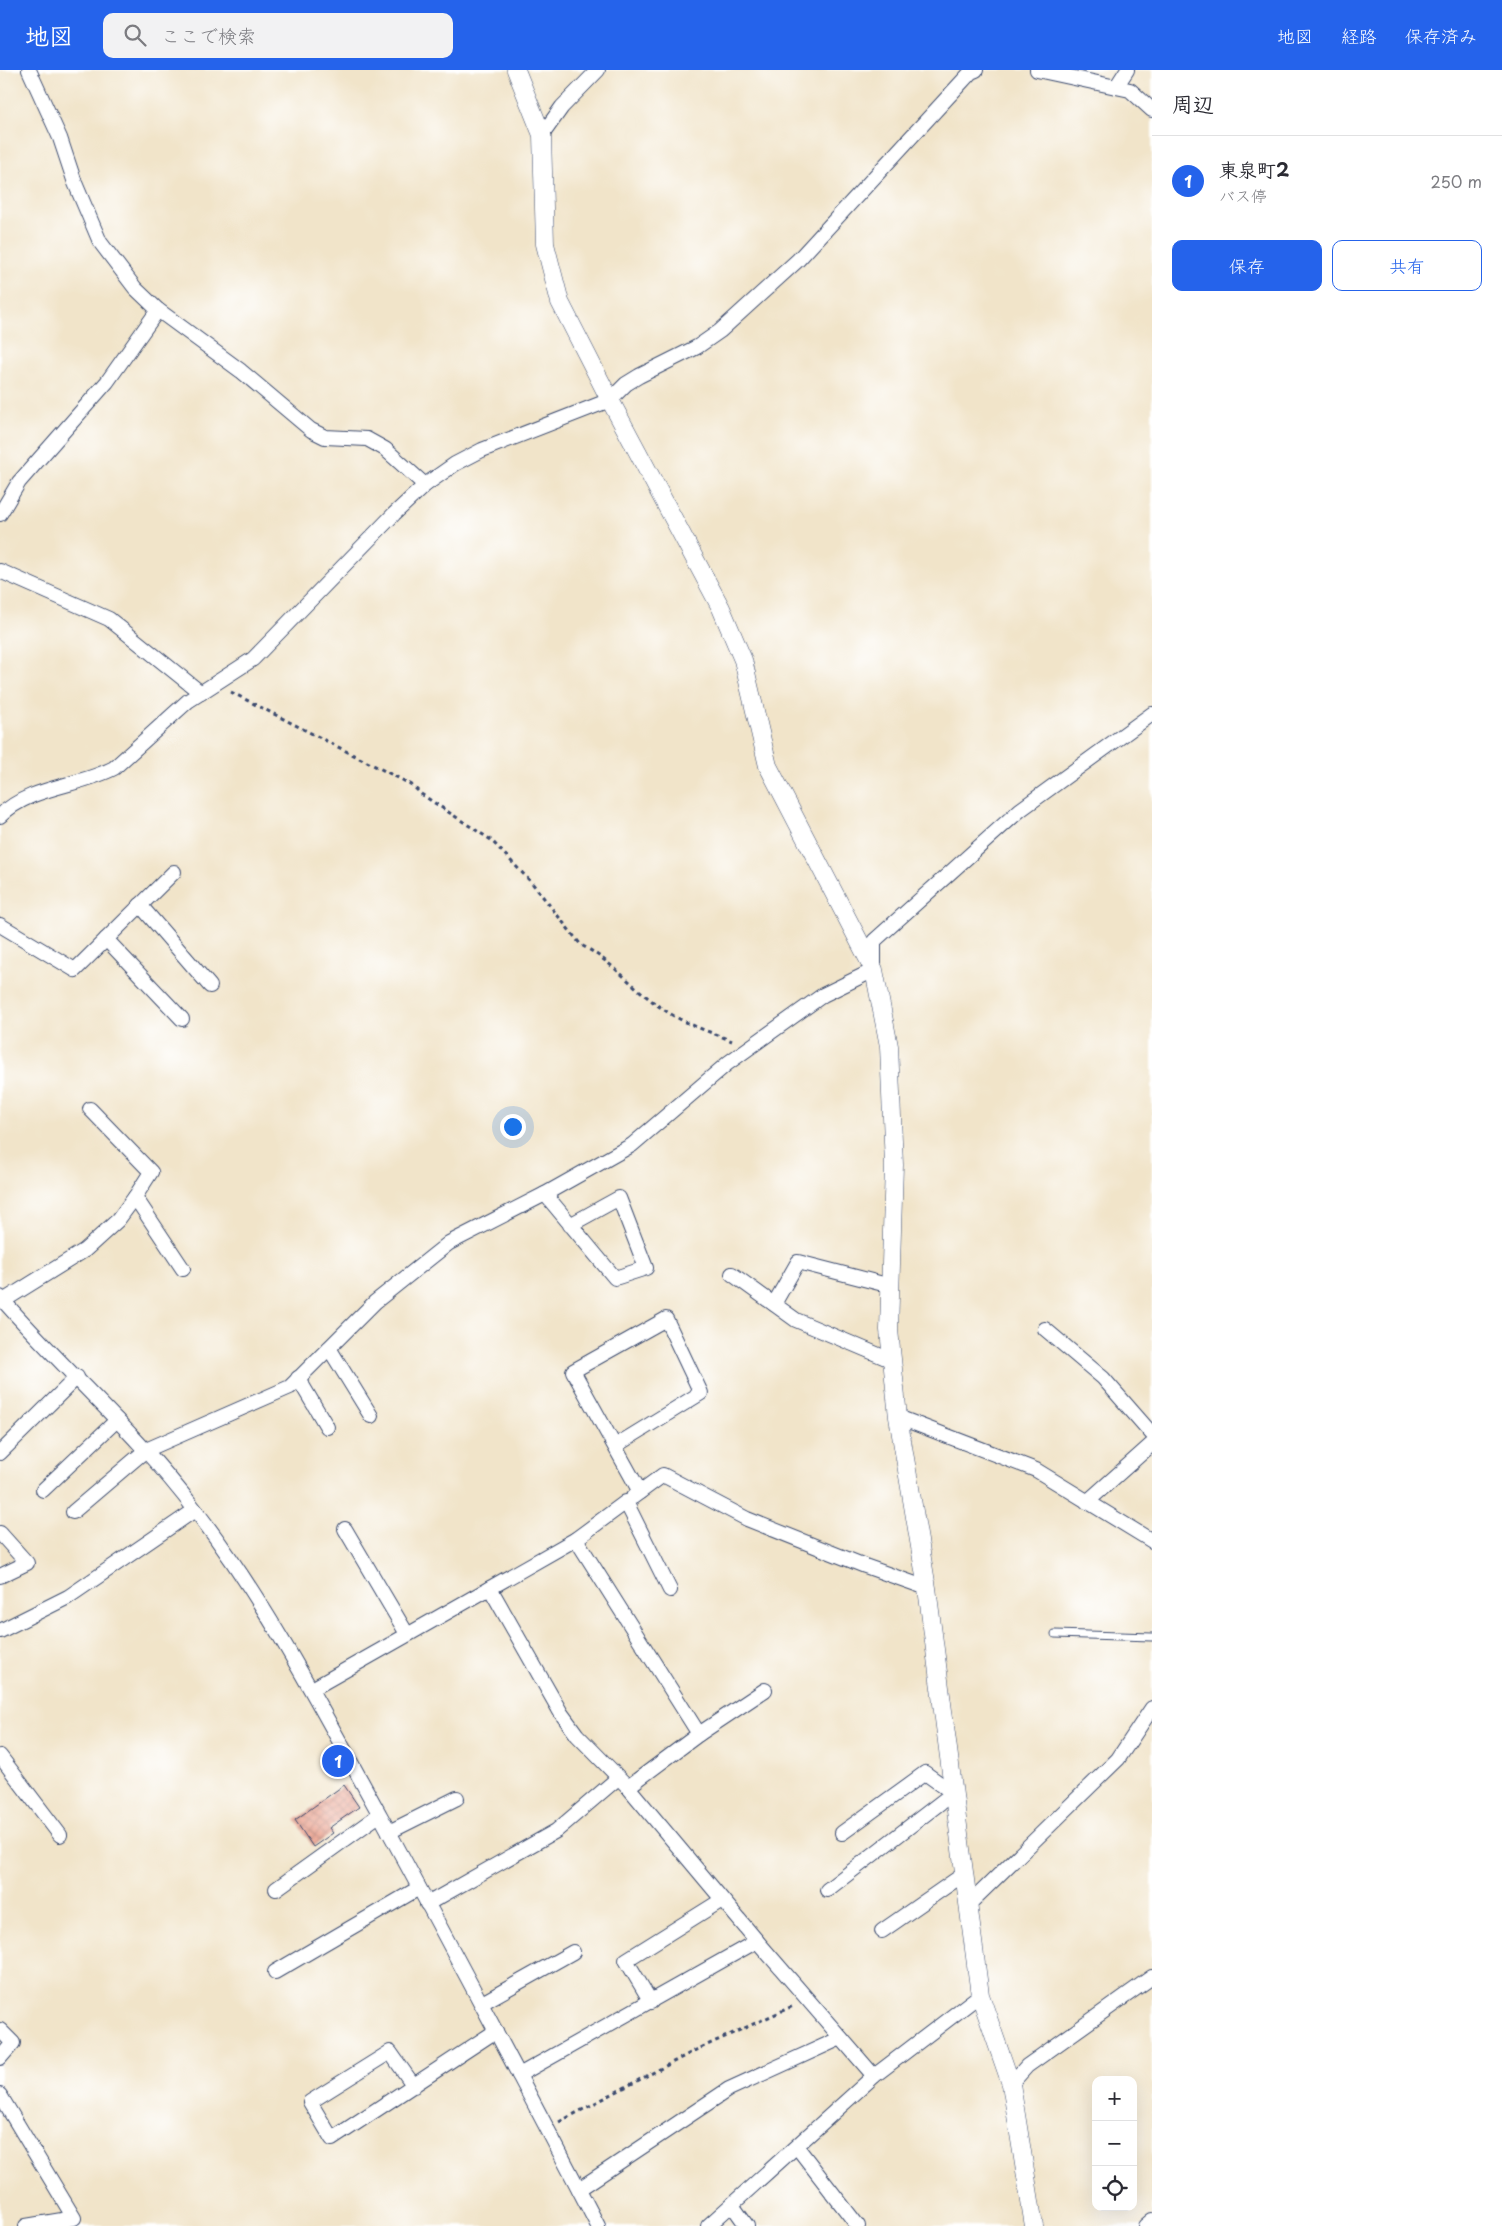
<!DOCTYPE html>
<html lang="ja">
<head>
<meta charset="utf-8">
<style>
  :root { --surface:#fff; --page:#f2f2f3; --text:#2b2b33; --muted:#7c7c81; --line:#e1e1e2; --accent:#2563eb }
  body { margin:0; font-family:"Playpen Sans","Klee One",sans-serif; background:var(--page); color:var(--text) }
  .controls { position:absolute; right:15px; bottom:15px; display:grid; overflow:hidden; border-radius:10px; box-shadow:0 5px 20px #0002 }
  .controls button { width:45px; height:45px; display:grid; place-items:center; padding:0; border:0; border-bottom:1px solid var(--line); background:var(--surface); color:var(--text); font:25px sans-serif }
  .you { position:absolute; left:512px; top:1056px; width:18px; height:18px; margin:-12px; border:4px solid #fff; border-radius:50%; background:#1a73e8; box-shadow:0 0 0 8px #1a73e833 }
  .badge { display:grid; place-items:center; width:32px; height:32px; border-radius:50%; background:var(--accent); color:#fff; font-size:16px; font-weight:700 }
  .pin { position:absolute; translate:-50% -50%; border:2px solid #fff; box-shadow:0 1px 5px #0006 }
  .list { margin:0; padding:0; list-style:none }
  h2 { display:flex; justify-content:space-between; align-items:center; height:65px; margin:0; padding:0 20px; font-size:21px }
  h2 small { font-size:16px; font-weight:400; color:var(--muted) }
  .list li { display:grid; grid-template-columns:32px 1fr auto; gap:15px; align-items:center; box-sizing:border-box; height:90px; padding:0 20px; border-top:1px solid var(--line) }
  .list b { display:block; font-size:19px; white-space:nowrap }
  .list p { margin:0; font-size:16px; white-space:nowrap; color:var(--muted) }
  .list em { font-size:16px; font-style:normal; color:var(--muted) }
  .actions { display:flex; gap:10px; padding:15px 20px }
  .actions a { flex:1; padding:11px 0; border:1px solid var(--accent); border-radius:10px; text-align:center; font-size:18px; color:var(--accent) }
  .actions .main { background:var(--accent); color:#fff }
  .icon { flex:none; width:28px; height:28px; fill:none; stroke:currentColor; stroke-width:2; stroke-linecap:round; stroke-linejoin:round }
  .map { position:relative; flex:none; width:1152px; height:2156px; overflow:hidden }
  header { display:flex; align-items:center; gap:30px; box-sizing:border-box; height:70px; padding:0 25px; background:var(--accent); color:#fff }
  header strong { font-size:24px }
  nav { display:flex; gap:28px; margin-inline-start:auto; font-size:18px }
  .search { width:350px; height:45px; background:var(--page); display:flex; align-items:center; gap:12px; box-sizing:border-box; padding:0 18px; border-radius:10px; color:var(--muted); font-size:19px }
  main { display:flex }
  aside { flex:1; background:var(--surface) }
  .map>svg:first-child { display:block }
</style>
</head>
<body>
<header>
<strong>地図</strong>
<div class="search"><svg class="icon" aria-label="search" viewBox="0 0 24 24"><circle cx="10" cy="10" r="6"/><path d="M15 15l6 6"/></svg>ここで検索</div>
<nav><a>地図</a><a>経路</a><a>保存済み</a></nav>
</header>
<main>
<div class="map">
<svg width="1152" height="2156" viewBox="0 0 1152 2156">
  <defs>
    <pattern id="building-cross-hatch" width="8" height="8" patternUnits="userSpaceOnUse" patternTransform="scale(1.25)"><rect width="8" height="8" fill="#e6917a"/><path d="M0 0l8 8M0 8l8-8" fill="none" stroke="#ba7767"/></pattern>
  </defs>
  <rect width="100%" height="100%" fill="#fff"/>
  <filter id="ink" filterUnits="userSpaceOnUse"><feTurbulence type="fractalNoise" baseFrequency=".02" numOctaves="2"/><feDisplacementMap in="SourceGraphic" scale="10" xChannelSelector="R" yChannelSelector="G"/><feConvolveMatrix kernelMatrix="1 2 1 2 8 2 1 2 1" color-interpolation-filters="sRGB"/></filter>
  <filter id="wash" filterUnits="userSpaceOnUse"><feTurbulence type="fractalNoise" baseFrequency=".0096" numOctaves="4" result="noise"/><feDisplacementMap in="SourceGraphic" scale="20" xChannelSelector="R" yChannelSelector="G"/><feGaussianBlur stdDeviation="1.12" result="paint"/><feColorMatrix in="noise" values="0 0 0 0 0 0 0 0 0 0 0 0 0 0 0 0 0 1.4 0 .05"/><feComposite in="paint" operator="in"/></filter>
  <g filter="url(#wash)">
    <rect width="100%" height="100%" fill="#f1e4c9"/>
    <g id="blocks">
      <!-- building -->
      <path fill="url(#building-cross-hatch)" d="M344 1715 359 1737 329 1758 333 1763 313 1777 295 1750Z"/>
    </g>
  </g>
  <g filter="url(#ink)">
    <use href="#blocks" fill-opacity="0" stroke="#3b4a6e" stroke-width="1"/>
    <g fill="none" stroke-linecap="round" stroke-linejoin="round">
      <!-- service casing -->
      <g stroke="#3b4a6e" stroke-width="9">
        <path id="service" d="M1055 1564 1152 1567"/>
      </g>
      <!-- minor casing -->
      <g stroke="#3b4a6e" stroke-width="16">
        <g id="minor">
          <path d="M29 0 60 68 75 113 100 172 135 218 158 240 241 301 311 360 325 367 367 369 385 379 425 415"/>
          <path d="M1037 0 1130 20 1152 40"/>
          <path d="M1116 17 1127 0"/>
          <path d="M542 65 562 37 598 0"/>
          <path d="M0 444 19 412 107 312 158 240"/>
          <path d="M0 501 109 549 201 623"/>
          <path d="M0 746C30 716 78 717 114 698L188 631 253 589 394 444 425 415 455 394 482 380 610 330 626 314 639 306 697 277 720 261 798 190 971 2 976 0"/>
          <path d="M140 835 210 916"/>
          <path d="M0 855 75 900 174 802"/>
          <path d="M106 869 182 949"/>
          <path d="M90 1039 151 1102 135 1127 183 1199"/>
          <path d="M545 1124 615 1208 646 1198 619 1128 570 1155"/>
          <path d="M732 1204 796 1250 893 1291"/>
          <path d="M0 1227C64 1300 138 1364 196 1441 269 1536 323 1642 381 1747 454 1882 527 2019 598 2156"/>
          <path d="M3 1231 85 1180 118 1150 135 1127"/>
          <path d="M774 1234 798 1192 891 1216"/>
          <path d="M1045 1259 1103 1308 1152 1364"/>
          <path d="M329 1278 371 1346"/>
          <path d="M298 1308 327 1357"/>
          <path d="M898 1347 1036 1400 1152 1471"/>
          <path d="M615 1376 701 1323 666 1249 573 1301 640 1422"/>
          <path d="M0 1383 77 1307"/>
          <path d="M43 1420 117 1350"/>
          <path d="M633 1427 663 1405 747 1449 865 1496 927 1518"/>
          <path d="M1087 1432 1152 1374"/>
          <path d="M73 1442 146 1380 290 1317 375 1232 449 1173 545 1124 632 1075 728 993 823 925 874 900V871L1020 740 1152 644"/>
          <path d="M345 1459 407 1564"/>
          <path d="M0 1463 27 1493 0 1506"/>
          <path d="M576 1469 490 1518 561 1643 577 1665 628 1717"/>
          <path d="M670 1520 626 1432 576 1469 699 1664"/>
          <path d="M0 1561 68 1527 195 1440"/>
          <path d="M312 1619 490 1518"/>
          <path d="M0 1686 60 1765"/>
          <path d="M389 1762 457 1728"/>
          <path d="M276 1819 379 1745"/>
          <path d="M827 1820 953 1723 925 1703 842 1763"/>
          <path d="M427 1834 556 1761 618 1708"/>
          <path d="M968 1835 1118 1689 1152 1638"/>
          <path d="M882 1861 964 1804"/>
          <path d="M757 1871 628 1717 699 1664 765 1620"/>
          <path d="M275 1902 419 1818"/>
          <path d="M651 1932 626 1890 722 1830"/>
          <path d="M482 1933 573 1882"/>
          <path d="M0 1960 13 1973 0 1988"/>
          <path d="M519 2005 757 1871 874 2006"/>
          <path d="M1011 2014 1027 1996 1152 1907"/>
          <path d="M414 2016 390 1982 310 2032 332 2069 496 1961"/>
          <path d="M0 2025 74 2148 26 2156"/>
          <path d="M797 2077 858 2156"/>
          <path d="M579 2119 729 2019 841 1968"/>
          <path d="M732 2135 747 2156"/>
          <path d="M708 2156 874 2006 980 1925"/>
          <path d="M1145 2156 1152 2150"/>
        </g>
      </g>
      <!-- tertiary casing -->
      <g stroke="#3b4a6e" stroke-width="19">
        <path id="tertiary" d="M516 0 542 65 545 174 560 232 610 330 721 538 743 590 768 696 874 900 889 976 894 1095 889 1260 898 1347 927 1518 980 1925 1011 2014 1034 2156"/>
      </g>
      <!-- path -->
      <g stroke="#3b4a6e" stroke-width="3" stroke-dasharray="4 4" stroke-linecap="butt">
        <path d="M231 622 412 715 421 724 491 770 532 813 581 875C613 891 638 924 669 943 688 955 711 962 732 971"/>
        <path d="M559 2052 696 1980 793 1936"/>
      </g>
      <!-- service -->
      <use href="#service" stroke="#fff" stroke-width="7"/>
      <!-- minor -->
      <use href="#minor" stroke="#fff" stroke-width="14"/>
      <!-- tertiary -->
      <use href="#tertiary" stroke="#fff" stroke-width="18"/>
    </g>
  </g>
</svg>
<div class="controls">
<button>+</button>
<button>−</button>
<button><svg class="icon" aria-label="locate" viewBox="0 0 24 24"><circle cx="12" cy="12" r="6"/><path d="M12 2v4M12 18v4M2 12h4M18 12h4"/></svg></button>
</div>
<div class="you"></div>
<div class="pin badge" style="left:338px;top:1691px">1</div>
</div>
<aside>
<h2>周辺<small></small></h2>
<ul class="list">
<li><span class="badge">1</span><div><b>東泉町2</b><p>バス停</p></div><em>250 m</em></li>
</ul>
<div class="actions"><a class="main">保存</a><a>共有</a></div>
</aside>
</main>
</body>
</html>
